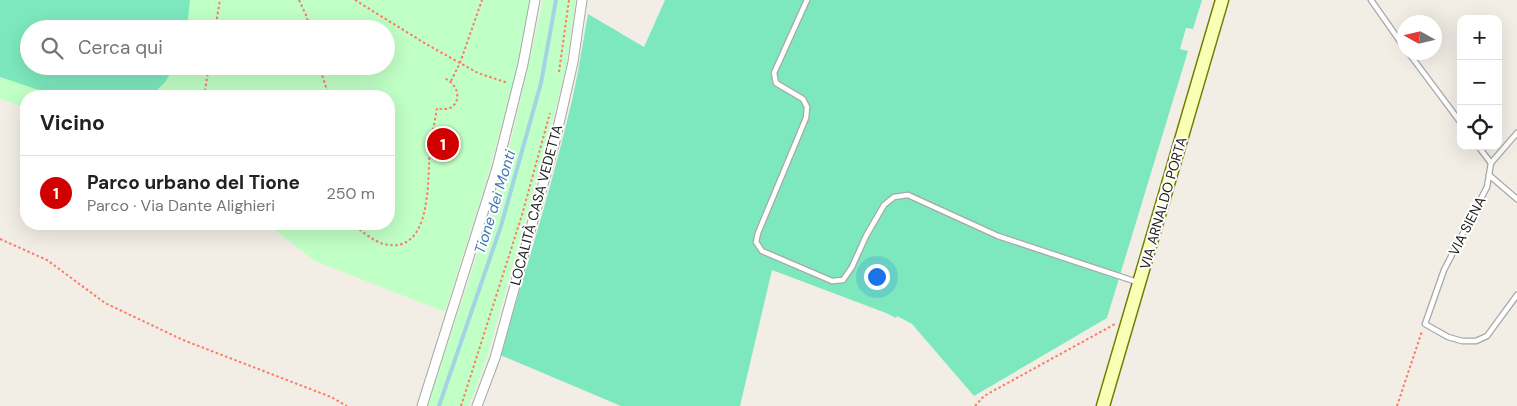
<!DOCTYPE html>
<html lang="it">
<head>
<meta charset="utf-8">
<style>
  :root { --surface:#fff; --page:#f2f2f2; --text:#202124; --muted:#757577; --line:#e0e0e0; --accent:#d00000 }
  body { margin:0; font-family:"DM Sans",sans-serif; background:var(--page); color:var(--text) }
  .controls { position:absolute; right:15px; top:15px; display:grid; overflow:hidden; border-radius:10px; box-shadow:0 5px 20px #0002 }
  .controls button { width:45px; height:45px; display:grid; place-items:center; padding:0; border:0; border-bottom:1px solid var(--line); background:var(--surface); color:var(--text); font:25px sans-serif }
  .compass { position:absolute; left:1397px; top:15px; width:45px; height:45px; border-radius:50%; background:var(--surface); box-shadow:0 5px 20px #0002; rotate:278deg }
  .you { position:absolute; left:876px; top:276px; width:18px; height:18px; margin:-12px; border:4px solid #fff; border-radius:50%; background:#1a73e8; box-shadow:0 0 0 8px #1a73e833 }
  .badge { display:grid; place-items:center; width:32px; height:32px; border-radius:50%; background:var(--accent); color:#fff; font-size:16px; font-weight:700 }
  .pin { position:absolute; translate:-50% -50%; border:2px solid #fff; box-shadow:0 1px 5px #0006 }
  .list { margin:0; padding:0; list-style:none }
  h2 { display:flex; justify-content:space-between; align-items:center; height:65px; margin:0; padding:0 20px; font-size:21px }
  h2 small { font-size:16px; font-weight:400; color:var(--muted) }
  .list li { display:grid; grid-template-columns:32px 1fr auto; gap:15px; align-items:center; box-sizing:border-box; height:75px; padding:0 20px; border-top:1px solid var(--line) }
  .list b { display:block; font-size:19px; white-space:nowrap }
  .list p { margin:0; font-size:16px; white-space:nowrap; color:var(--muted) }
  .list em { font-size:16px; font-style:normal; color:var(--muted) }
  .icon { flex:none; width:28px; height:28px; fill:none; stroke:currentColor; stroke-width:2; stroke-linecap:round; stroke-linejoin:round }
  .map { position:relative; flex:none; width:1517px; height:406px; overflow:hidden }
  .search { position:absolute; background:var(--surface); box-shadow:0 5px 20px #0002; left:20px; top:20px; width:375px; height:55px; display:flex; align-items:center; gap:12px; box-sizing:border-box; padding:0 18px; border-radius:28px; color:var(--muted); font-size:19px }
  .panel { position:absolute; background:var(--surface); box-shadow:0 5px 20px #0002; left:20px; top:90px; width:375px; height:140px; border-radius:20px }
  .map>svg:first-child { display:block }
</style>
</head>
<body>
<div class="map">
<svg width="1517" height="406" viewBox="0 0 1517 406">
  <rect width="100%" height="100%" fill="#f2eee6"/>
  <!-- park -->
  <g fill="#c0ffc5" fill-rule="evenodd">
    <path d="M0 0H531L514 80 487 179 445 312 315 261 267 224H389V96H26V108L0 99ZM29 29H386V66H29Z"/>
    <path d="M543 0H576L566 68 543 159 486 361 469 406H427L502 180Z"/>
  </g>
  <!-- pitch -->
  <g fill="#7de8be">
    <path d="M0 0H190L187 29H29V66H175L165 82 151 96H57L0 77Z"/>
    <path d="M665 0H1202L1193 29 1186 28 1180 49 1188 51 1107 318 974 396 912 324 897 316 896 318 886 313 772 270 740 406H621L500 355C526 269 553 183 573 96 579 69 583 41 588 14L644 47Z"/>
  </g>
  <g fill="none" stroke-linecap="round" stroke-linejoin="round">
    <!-- stream -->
    <path stroke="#a2d4e3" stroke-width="4" d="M439 406 501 226 541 83 556 0"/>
    <!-- lane casing -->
    <g stroke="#a7a7a7" stroke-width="7">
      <g id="lane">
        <path d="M807 0 774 73 776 83 803 99 807 107 806 118 758 233 756 242 762 251 832 281 843 280 852 267 866 236 884 205 894 197 908 195 998 236 1137 282"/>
        <path d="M1371 0 1404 47"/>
        <path d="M1408 52 1461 123"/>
        <path d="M1517 133 1491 163 1487 187 1444 270 1425 324 1448 337 1462 341H1476L1487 336 1517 295"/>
        <path d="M1478 146 1491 163"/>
        <path d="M1489 175 1517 199"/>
      </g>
    </g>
    <!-- street casing -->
    <g stroke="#a7a7a7" stroke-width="11">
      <g id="street">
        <path d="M422 406 497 168 523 64 535 0"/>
        <path d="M477 406 495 358 555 141 573 62 582 0"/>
      </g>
    </g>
    <!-- secondary casing -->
    <g stroke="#717e00" stroke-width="15">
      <path id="secondary" d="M1103 406 1222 0"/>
    </g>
    <!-- path -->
    <g stroke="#ff7969" stroke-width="2" stroke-dasharray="2.5 2.5" stroke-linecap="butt">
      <path d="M299 0 306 15 310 29"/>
      <path d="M355 0 426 44 460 63 478 73 508 83"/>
      <path d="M215 29 220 0"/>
      <path d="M319 66 329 96"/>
      <path d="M559 72 569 0"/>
      <path d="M451 81 460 63 482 0"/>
      <path d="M204 96 209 66"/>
      <path d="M351 224C362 230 372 241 384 244 434 256 427 175 430 147 432 134 435 121 437 108 460 115 465 87 444 78"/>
      <path d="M0 239 47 260 105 303 183 340 331 397 347 406"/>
      <path d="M461 406 522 215 550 113"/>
      <path d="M975 406 984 396 1115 324"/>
      <path d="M1397 406 1422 331"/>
    </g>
    <!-- lane -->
    <use href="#lane" stroke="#fff" stroke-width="4.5"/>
    <!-- street -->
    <use href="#street" stroke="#fff" stroke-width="9"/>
    <!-- secondary -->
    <use href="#secondary" stroke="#fbffb6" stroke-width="12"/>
  </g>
  <g text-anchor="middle" stroke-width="4" stroke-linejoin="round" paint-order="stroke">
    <!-- street labels -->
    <g font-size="14" fill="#202020" stroke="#fff">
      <text transform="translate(1163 203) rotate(-74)" y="5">VIA ARNALDO PORTA</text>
      <text transform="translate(536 205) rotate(-75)" y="5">LOCALITÀ CASA VEDETTA</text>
      <text transform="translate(1467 226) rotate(-63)" y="5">VIA SIENA</text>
    </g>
    <!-- water labels -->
    <g font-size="15" font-style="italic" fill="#4079b2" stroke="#fff">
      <text transform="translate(495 202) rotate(-73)" y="5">Tione dei Monti</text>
    </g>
  </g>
</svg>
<div class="controls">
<button>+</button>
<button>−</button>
<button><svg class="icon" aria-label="locate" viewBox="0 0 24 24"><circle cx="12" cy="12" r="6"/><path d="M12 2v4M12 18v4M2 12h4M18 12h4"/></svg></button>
</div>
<svg class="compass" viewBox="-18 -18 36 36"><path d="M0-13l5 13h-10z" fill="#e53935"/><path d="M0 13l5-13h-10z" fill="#757577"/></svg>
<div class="you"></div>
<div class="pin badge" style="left:443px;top:144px">1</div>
<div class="search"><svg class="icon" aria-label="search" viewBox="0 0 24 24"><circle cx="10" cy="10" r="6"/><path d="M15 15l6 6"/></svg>Cerca qui</div>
<section class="panel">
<h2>Vicino<small></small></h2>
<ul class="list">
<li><span class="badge">1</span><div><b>Parco urbano del Tione</b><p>Parco · Via Dante Alighieri</p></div><em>250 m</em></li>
</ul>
</section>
</div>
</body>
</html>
